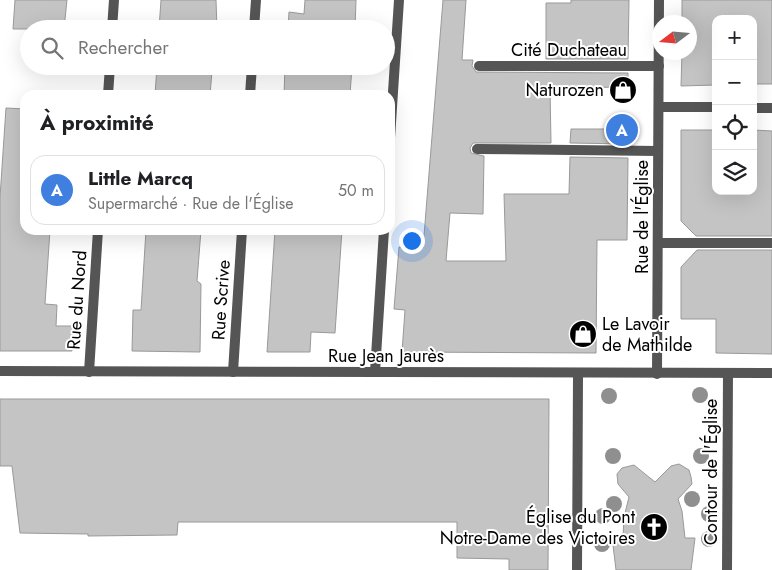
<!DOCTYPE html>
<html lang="fr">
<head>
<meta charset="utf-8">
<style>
  :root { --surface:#fff; --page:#f2f2f2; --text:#202124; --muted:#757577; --line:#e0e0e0; --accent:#000 }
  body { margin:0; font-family:Jost,sans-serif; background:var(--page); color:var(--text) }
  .controls { position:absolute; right:15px; top:15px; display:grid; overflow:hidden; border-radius:10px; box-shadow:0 5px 20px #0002 }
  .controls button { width:45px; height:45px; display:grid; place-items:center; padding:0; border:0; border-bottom:1px solid var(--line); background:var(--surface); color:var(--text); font:25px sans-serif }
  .compass { position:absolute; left:652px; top:15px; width:45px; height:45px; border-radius:50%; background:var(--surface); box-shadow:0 5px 20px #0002; rotate:254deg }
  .you { position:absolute; left:411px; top:240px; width:18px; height:18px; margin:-12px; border:4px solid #fff; border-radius:50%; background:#1a73e8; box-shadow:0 0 0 8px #1a73e833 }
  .badge { display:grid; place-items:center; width:32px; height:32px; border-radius:50%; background:var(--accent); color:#fff; font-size:16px; font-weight:700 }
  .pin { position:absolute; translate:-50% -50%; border:2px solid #fff; box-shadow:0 1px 5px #0006 }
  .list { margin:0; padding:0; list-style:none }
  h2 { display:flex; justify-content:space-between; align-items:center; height:65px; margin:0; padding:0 20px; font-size:21px }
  h2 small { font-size:16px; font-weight:400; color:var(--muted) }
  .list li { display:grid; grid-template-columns:32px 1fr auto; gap:15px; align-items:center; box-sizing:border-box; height:70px; margin:0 10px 10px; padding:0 10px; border:1px solid var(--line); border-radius:15px }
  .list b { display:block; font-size:19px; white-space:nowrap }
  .list p { margin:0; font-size:16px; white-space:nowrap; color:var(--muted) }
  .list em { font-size:16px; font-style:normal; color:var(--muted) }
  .icon { flex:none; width:28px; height:28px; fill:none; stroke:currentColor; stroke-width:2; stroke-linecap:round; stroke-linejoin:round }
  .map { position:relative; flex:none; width:772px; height:570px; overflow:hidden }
  .search { position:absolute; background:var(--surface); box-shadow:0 5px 20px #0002; left:20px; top:20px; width:375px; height:55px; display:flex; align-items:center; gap:12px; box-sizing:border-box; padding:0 18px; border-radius:28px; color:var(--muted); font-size:19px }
  .panel { position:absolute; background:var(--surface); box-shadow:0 5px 20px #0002; left:20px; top:90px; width:375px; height:145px; border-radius:15px }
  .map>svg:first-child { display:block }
</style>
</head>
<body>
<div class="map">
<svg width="772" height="570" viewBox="0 0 772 570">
  <rect width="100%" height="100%" fill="#fff"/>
  <!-- building -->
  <g fill="#c4c4c4" stroke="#999">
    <path d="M15 0H67L64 29H13Z"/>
    <path d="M161 0H216L217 29H159Z"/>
    <path d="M305 0H356L355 29H288L289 12 304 14Z"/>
    <path d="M443 0H466L462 60H473L472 66 476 72 628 73V87L550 88 551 143H473L470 148 471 153 484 156 483 214 450 213 446 261H506L504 194H569L570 157 628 158 627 240H597L596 353 402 352 405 310 394 309 399 247 423 248Z"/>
    <path d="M571 0H629L628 59H546V3H571Z"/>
    <path d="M682 0H772V84H753V19H716V85L681 86 682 52H690V22H682Z"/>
    <path d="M157 66H216V71H212L210 95H155Z"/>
    <path d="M285 66H352L350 95H284Z"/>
    <path d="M6 108 25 109V230H50L45 304 57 305 56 326H72V351H0V197Z"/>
    <path d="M571 129H628V144L570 143Z"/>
    <path d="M681 130H716V191H753V130L772 131V236H696L681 221Z"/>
    <path d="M146 230H201L197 281 201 284 200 352 132 351 133 310H141Z"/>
    <path d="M275 230H342L335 333 311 332 310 352H267Z"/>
    <path d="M697 250H772V354L716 353V319H681V267Z"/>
    <path d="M0 399H549L548 570H509V559L457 558V522H178L177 535 88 536V534L20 533 12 466H0Z"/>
    <path d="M679 464 689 470 691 477 692 484 678 499 682 511 685 538H695L691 570H616L612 537H623L624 517 629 497 618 484 617 474 622 468 634 465 655 482 671 466Z"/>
  </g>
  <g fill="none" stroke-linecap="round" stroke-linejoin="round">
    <!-- lane -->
    <g stroke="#555" stroke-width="10">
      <path d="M479 66H659"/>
      <path d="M477 149 658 151"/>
    </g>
    <!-- street -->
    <g stroke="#555" stroke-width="10">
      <path d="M112 29 114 0"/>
      <path d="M254 29 256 0"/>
      <path d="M108 95 110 66"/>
      <path d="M250 95 252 66"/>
      <path d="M659 107H716"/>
      <path d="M753 108H772"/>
      <path d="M390 138 399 0"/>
      <path d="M658 243H772"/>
      <path d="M0 371 772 373"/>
      <path d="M89 372 98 230"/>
      <path d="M233 372 242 230"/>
      <path d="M375 372 384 230"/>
      <path d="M657 374 659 0"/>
      <path d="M577 570 578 375"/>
      <path d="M727 570 728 373"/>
    </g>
  </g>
  <!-- trees -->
  <g fill="#8f8f8f">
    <circle cx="700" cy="395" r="8"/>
    <circle cx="609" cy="396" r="8"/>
    <circle cx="613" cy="456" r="8"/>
    <circle cx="701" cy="456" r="8"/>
    <circle cx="692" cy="499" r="8"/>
    <circle cx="614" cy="504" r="8"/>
    <circle cx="709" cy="514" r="8"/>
    <circle cx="603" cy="516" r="8"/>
    <circle cx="709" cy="539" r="8"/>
    <circle cx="602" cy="544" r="8"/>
  </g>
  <!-- icons -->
  <defs>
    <g id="shop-disc" transform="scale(1.4375)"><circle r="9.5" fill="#000" stroke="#fff"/><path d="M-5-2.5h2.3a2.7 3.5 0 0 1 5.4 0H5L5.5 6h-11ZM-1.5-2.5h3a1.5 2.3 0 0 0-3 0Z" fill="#fff"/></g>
    <g id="church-disc" transform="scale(1.4375)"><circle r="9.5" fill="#000" stroke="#fff"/><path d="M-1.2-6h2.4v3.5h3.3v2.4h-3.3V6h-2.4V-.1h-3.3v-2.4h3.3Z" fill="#fff"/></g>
  </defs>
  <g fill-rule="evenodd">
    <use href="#shop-disc" x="623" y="90"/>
    <use href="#shop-disc" x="583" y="334"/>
    <use href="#church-disc" x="654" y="527"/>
  </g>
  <g text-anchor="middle" stroke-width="4" stroke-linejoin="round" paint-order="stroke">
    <!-- street labels -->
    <g font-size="18" fill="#000" stroke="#fff">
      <text x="569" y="56">Cité Duchateau</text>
      <text transform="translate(642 217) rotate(-90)" y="6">Rue de l'Église</text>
      <text transform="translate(77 300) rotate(-86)" y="6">Rue du Nord</text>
      <text transform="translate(221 300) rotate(-86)" y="6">Rue Scrive</text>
      <text x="386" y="362">Rue Jean Jaurès</text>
      <text transform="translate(711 472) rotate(-90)" y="6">Contour de l'Église</text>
    </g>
    <!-- poi labels -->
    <g font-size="18" fill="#000" stroke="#fff" text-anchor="end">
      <text x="604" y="96">Naturozen</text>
      <text x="602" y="330" text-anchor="start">Le Lavoir<tspan x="602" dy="21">de Mathilde</tspan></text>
      <text x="635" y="523">Église du Pont<tspan x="635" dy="21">Notre-Dame des Victoires</tspan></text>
    </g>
  </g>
</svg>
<div class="controls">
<button>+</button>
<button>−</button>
<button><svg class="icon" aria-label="locate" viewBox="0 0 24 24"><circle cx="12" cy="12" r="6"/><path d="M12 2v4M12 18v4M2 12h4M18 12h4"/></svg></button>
<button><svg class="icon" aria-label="layers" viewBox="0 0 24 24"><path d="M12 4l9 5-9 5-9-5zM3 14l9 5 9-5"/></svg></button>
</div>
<svg class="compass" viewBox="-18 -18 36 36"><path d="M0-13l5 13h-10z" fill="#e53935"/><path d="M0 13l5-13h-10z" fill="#757577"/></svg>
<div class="you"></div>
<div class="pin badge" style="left:622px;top:130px;background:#3f7fe0">A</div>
<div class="search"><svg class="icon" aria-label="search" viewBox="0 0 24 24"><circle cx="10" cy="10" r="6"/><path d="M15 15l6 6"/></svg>Rechercher</div>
<section class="panel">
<h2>À proximité<small></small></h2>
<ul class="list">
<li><span class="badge" style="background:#3f7fe0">A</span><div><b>Little Marcq</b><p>Supermarché · Rue de l'Église</p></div><em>50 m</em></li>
</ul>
</section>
</div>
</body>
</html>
